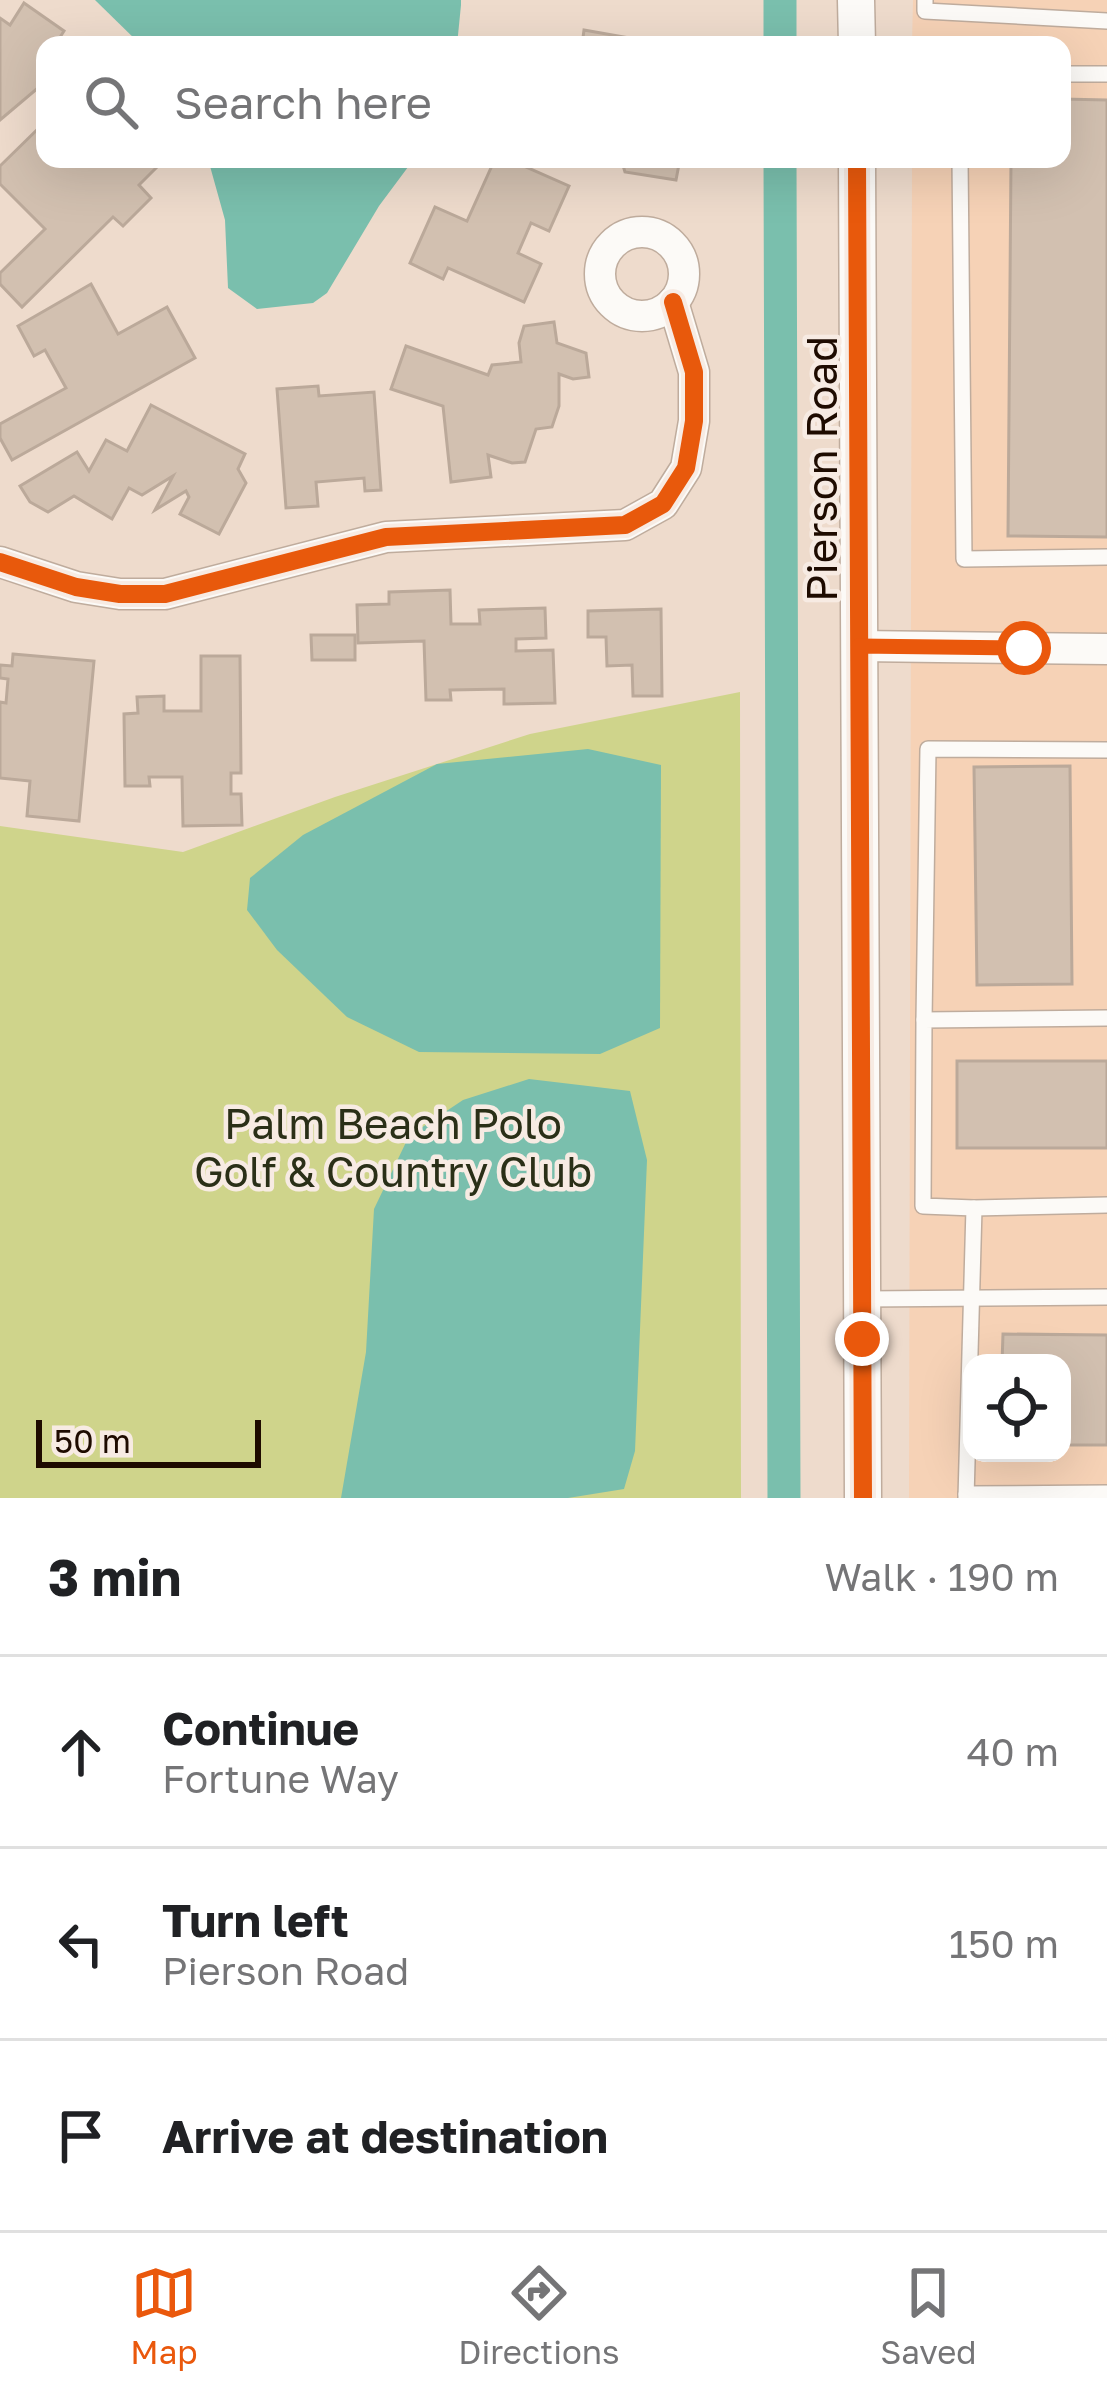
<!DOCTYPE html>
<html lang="en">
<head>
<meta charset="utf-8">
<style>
  :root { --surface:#fff; --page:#f2f2f2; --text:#202124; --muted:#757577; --line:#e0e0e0; --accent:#ea580c }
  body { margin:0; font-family:"Golos Text",sans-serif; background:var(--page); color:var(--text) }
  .controls { position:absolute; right:36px; bottom:36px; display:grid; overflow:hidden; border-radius:24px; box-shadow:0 12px 48px #0002 }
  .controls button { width:108px; height:108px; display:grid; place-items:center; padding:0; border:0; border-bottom:3px solid var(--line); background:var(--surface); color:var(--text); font:60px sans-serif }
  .scale { position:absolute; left:36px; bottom:30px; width:225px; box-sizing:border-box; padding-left:12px; border:6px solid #1e0b00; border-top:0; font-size:33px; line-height:42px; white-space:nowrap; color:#1e0b00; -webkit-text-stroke:9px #f7ebe3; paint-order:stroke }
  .stop { position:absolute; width:36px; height:36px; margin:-27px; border:9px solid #ea580c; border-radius:50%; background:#fff }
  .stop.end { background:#ea580c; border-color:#fff; box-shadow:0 3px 12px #0008 }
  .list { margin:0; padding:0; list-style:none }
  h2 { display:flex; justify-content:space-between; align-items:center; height:156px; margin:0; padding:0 48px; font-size:51px }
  h2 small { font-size:39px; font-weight:400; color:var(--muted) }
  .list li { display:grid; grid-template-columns:78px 1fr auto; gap:36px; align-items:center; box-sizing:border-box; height:192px; padding:0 48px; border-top:3px solid var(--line) }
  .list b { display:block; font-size:45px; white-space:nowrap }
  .list p { margin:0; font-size:39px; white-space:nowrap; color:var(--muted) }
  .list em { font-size:39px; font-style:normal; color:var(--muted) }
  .icon { flex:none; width:66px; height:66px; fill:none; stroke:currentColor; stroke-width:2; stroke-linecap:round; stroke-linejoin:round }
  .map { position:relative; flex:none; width:1107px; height:1498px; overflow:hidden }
  .search { position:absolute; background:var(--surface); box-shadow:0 12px 48px #0002; left:36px; right:36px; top:36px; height:132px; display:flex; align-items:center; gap:30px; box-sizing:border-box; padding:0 42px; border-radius:24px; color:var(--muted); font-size:45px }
  .sheet { height:732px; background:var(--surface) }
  nav { display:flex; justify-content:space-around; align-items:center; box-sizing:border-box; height:168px; border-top:3px solid var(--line); background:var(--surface); font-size:33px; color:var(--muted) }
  nav a { display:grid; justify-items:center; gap:6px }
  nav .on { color:var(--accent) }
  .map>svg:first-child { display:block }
</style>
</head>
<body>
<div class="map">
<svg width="1107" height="1498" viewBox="0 0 1107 1498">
  <rect width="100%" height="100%" fill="#eedbcc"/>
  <!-- built -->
  <path fill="#f6d2b6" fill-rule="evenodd" d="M913 0H1107V1498H909L912 159H1062V45H912ZM972 1363H1062V1453H972Z"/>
  <!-- green -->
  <path fill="#cfd48b" d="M740 692 741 1498H0V826L183 852 335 797 530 734Z"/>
  <!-- water -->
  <g fill="#7abfad">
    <path d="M95 0H461V5L457 45H141Z"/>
    <path d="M208 159H414L379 206 327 293 313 303 257 309 228 288 225 220Z"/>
    <path d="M588 749 661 765 660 1028 600 1054 419 1052 347 1017 277 950 247 910 250 878 303 835 437 764Z"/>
    <path d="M529 1079 630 1091 647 1160 635 1451 624 1489 568 1498H341L366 1352 374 1209 409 1136 463 1100Z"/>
  </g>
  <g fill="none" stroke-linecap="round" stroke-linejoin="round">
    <!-- canal -->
    <g stroke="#7abfad" stroke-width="33">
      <path d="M780 0V45"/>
      <path d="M780 159 784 1498"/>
    </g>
  </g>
  <!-- building -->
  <g fill="#d2c0b0" stroke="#bba99a" stroke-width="3">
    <path d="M24 3 64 31 55 45H45V82L0 120V18L10 25Z"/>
    <path d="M584 30 669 45H582Z"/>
    <path d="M1062 99 1107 100V537L1008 536 1011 159H1062Z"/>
    <path d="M44 123 45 159H80L85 164 90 159 164 160 139 185 151 198 123 226 113 217 22 307 0 284V273L45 229 0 184V166Z"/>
    <path d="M495 159H508L569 186 549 231 531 223 518 253 541 264 524 302 448 268 443 279 410 263 435 207 467 221Z"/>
    <path d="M621 159H680L676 180 625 172Z"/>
    <path d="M91 284 118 334 167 307 195 358 12 460 0 438V424L66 388 45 350 34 356 18 326Z"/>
    <path d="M554 322 557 343 586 353 589 377 573 379 559 374V406L552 427 536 429 525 462 512 463 488 455 491 477 451 482 443 406 391 389 406 346 488 375 492 365 521 362 519 343 524 326Z"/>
    <path d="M318 386 319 396 374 392 381 490 365 491 364 478 316 482 318 506 286 508 277 389Z"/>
    <path d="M151 405 245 454 238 469 246 483 219 534 180 514 189 497 186 491 155 510 173 476 142 495 129 488 112 519 74 496 48 512 30 502 20 486 77 452 89 471 106 440 127 451Z"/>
    <path d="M450 590 451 624H480L479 610 545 608 546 638 516 639V651L553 650 555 703 504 704V689L450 690 451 700H426L424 641 358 643 357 605 389 604V592Z"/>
    <path d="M661 609 662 696H633L632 665 607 666 606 637H588V611Z"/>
    <path d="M311 635H355V660H312Z"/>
    <path d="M13 654 94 661 79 821 27 816 30 781 0 778V702L6 703 8 679 0 678V665L12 666Z"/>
    <path d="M201 656H240L241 773H231V794H241L242 825 183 826 182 777H149L150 786H125L124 714 138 713 137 697 164 696V711H201Z"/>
    <path d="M1070 766 1072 984 977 985 974 767Z"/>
    <rect x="957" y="1061" width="150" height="87"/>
    <path d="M1003 1334 1107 1335V1445H1062V1363H1002Z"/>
  </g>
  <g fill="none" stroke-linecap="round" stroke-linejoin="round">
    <!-- service casing -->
    <g stroke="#bfac9d" stroke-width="18">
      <g id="service">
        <path d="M925 0V11L1107 21"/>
        <path d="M1062 74H1107"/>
        <path d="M960 159 964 559 1107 557"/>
        <path d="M924 1020 928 749 1107 750"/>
        <path d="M974 1208 1107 1205"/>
        <path d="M865 1299 1107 1297"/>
        <path d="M966 1494 1107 1493"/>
        <path d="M966 1498 974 1208 923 1206 924 1020 1107 1018"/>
      </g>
    </g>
    <!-- minor casing -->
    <g stroke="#bfac9d" stroke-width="33">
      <g id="minor">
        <circle cx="642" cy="274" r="42"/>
        <path d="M0 562 76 587 120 594H165L386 537 625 525 663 504 686 468 694 421V372L673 302"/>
        <path d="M859 646 1107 649"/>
      </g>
    </g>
    <!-- tertiary casing -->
    <g stroke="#bfac9d" stroke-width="39">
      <g id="tertiary">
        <path d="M856 0 857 45"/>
        <path d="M857 159 863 1498"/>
      </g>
    </g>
    <!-- service -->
    <use href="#service" stroke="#fcfaf7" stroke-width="15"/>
    <!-- minor -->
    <use href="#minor" stroke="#fcfaf7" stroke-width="30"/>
    <!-- tertiary -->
    <use href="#tertiary" stroke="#fcfaf7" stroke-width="36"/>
    <!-- cycleway casing -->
    <g stroke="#f7ebe3" stroke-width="26">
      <g id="cycleway">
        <path d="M857 159 863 1498"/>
        <path d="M0 562 76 587 120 594H165L386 537 625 525 663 504 686 468 694 421V372L673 302"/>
      </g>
    </g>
    <!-- cycleway -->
    <use href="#cycleway" stroke="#e8590c" stroke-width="18"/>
  </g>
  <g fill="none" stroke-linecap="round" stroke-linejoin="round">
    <!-- route -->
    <path stroke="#ea580c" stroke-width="15" d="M862 1339 859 646 1024 648"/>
  </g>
  <g text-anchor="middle" stroke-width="9" stroke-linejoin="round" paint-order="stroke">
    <!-- street labels -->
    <g font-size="42" fill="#1e0b00" stroke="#f7ebe3">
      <text transform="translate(822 469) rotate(-90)" y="15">Pierson Road</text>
    </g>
    <!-- park labels -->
    <g font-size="42" fill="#2a2f17" stroke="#f7ebe3">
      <text x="393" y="1139">Palm Beach Polo<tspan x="393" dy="48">Golf &amp; Country Club</tspan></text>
    </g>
  </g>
</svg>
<div class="controls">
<button><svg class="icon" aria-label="locate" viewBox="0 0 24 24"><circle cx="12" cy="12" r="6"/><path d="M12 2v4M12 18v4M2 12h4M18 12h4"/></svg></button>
</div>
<div class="scale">50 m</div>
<div class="stop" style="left:1024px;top:648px"></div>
<div class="stop end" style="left:862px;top:1339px"></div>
<div class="search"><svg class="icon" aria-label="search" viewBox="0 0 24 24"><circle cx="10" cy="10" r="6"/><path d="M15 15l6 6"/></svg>Search here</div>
</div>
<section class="sheet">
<h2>3 min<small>Walk · 190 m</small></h2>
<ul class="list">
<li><svg class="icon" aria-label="ahead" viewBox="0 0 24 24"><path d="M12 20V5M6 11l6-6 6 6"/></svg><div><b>Continue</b><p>Fortune Way</p></div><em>40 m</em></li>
<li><svg class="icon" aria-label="left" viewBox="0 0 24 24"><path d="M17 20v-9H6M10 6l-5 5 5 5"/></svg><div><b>Turn left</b><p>Pierson Road</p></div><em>150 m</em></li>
<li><svg class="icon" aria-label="arrive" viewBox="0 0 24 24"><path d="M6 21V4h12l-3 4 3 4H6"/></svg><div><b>Arrive at destination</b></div></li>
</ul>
</section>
<nav>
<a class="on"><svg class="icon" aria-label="map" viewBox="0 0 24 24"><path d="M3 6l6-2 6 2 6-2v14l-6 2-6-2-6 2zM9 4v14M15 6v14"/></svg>Map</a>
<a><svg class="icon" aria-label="directions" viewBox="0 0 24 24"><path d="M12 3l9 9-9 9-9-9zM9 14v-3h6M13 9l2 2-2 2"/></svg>Directions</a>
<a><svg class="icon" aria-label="saved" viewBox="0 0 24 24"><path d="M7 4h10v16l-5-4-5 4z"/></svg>Saved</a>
</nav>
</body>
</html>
